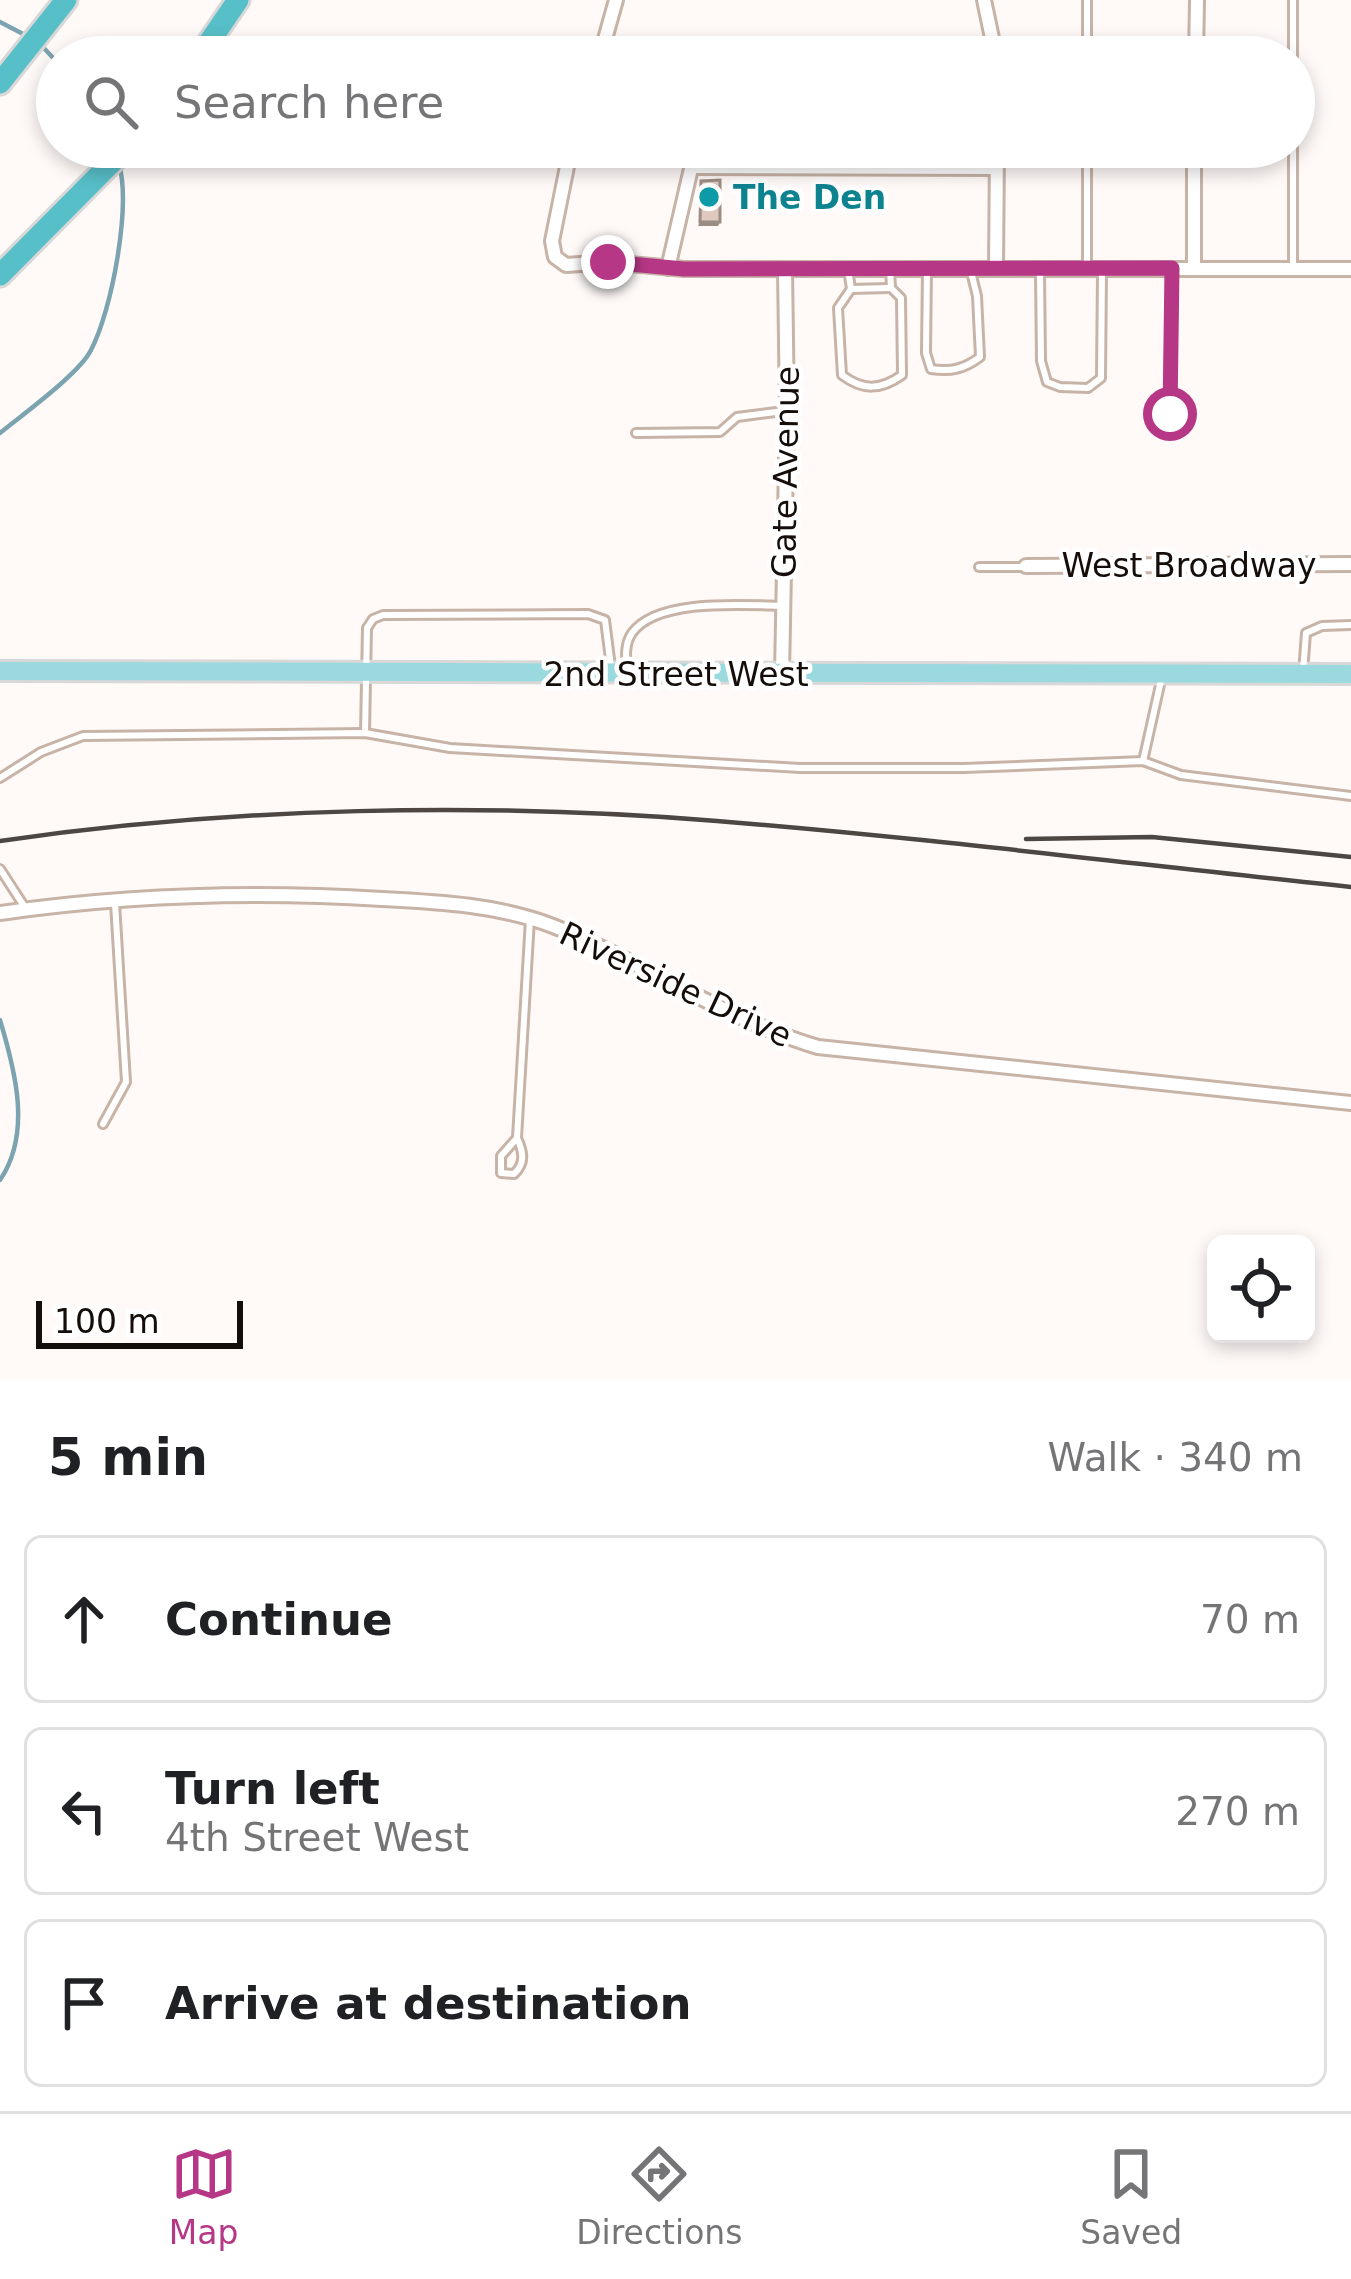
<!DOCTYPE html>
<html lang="en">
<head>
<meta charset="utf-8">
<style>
  :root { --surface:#fff; --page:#f6f6f6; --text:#202124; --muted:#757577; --line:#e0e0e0; --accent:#b53785 }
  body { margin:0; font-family:"DejaVu Sans",sans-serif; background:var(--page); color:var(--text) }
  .controls { position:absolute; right:36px; bottom:36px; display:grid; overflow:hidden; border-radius:18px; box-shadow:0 6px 18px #0003 }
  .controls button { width:108px; height:108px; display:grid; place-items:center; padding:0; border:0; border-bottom:3px solid var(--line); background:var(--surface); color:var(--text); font:60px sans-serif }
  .scale { position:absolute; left:36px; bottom:30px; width:207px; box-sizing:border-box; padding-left:12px; border:6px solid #140d09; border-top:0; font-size:33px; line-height:42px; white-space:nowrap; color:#140d09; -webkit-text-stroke:9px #fff; paint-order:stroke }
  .stop { position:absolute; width:36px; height:36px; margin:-27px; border:9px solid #b53785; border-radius:50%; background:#fff }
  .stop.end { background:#b53785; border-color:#fff; box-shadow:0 3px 12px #0008 }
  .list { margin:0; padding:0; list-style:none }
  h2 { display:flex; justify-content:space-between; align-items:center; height:156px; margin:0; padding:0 48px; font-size:51px }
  h2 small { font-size:39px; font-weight:400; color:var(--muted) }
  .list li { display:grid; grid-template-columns:78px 1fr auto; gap:36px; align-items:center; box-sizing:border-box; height:168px; margin:0 24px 24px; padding:0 24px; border:3px solid var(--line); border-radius:18px }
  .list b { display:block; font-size:45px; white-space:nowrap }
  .list p { margin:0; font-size:39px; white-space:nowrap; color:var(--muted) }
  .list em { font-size:39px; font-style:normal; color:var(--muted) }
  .icon { flex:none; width:66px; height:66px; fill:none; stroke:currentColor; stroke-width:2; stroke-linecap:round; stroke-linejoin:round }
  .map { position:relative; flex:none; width:1351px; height:1379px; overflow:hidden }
  .search { position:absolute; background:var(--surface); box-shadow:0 6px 18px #0003; left:36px; right:36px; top:36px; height:132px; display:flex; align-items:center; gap:30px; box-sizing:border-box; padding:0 42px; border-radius:66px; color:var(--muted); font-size:45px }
  .sheet { height:732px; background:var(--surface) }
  nav { display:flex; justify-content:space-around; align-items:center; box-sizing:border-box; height:168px; border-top:3px solid var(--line); background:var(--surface); font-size:33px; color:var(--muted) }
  nav a { display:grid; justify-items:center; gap:6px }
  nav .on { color:var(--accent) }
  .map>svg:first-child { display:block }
</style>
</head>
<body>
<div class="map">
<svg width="1351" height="1379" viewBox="0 0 1351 1379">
  <rect width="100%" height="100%" fill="#fffaf8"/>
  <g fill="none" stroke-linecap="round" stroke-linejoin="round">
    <!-- stream -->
    <g stroke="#7ca4b0" stroke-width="4.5">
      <path d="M0 22 27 36"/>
      <path d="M41 45 57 62"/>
      <path d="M0 433C22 415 80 373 91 350 112 310 131 207 119 164"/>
      <path d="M0 1020C15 1070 32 1133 0 1180"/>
    </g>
    <!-- lane casing -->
    <g stroke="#c8b3a7" stroke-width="12">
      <g id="lane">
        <path d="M1087 0V57"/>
        <path d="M1293 0V57"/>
        <path d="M1087 147V268"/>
        <path d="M692 170 997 171"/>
        <path d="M848 269 851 289 838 308 842 375C863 391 881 390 902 375L901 298 891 288 890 269"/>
        <path d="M927 269 926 353 931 369C951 372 964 369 980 357L977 296 971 272"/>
        <path d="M1293 269V147"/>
        <path d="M1040 273 1041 361 1047 382 1060 387 1088 388 1101 378 1102 272"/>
        <path d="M851 289 889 288"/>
        <path d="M1170 414 1172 272"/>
        <path d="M636 433 720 432 737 417 784 411"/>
        <path d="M979 567H1023"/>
        <path d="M627 671C626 658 624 645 632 633 657 598 744 605 783 606"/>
        <path d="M1303 672 1306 633 1322 626 1351 625"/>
        <path d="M365 733 367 628 373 619 383 615 588 614 605 620 611 667"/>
        <path d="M1143 761 1162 676"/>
        <path d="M0 778 41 752 83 736 365 733 450 748 800 768H964L1143 761 1181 775 1351 796"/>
        <path d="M0 869 24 906"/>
        <path d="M103 1124 126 1082 115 903"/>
        <path d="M517 1138 530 919"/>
        <path d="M517 1138C523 1151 526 1163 514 1174L501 1173V1156Z"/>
      </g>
    </g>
    <!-- street casing -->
    <g stroke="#c8b3a7" stroke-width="18">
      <g id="street">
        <path d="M984 0 996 57"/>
        <path d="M600 57 616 0"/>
        <path d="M1196 57 1197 0"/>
        <path d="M571 147 552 241 555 257 566 265 609 262 684 269H1351"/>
        <path d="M668 268 696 147"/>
        <path d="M996 269 997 147"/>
        <path d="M1194 269V147"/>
        <path d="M1026 566 1351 564"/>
        <path d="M782 675 787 411 785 269"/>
        <path d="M0 913C125 895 256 891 382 899 440 902 499 905 553 926 643 962 724 1019 818 1047L1351 1103"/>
      </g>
    </g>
    <!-- primary casing -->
    <g stroke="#d9d8d8" stroke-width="24">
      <path id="primary" d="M0 671 1351 674"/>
    </g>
    <!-- highway casing -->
    <g stroke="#d9d8d8" stroke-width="27">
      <g id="highway">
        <path d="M199 57 238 0"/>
        <path d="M0 83 66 0"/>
        <path d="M0 275 127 147"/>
      </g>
    </g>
    <!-- lane -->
    <use href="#lane" stroke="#fff" stroke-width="6"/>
    <!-- street -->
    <use href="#street" stroke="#fff" stroke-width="12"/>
    <!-- primary -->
    <use href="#primary" stroke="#9ad9de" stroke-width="18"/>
    <!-- highway -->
    <use href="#highway" stroke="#57bfc8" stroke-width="21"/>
    <!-- rail -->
    <g stroke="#4d4643" stroke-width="4.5">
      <path d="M1026 839 1152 837 1351 857"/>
      <path d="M0 841C232 807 483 802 717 821 929 838 1140 865 1351 887"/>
    </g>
  </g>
  <!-- shaded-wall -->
  <path fill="#9c8d84" d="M700 222H720L718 226H698Z"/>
  <!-- building -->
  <path fill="#dfc9bd" stroke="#9c8d84" stroke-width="3" d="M720 180V222H700L701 181Z"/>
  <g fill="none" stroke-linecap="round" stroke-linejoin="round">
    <!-- route -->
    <path stroke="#b53785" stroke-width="15" d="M608 262 684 269 1172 268 1170 414"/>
  </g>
  <!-- markers -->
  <circle fill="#0f9aa8" stroke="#fff" stroke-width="4.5" cx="709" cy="197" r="12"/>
  <g text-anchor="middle" stroke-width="9" stroke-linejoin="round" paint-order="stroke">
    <!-- culture labels -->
    <g font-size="33" font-weight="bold" fill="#0d838f" stroke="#fff" text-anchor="start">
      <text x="733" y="209">The Den</text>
    </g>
    <!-- street labels -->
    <g font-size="33" fill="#140d09" stroke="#fff">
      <text transform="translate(785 472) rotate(-89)" y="12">Gate Avenue</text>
      <text x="1189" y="577">West Broadway</text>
      <text x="676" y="686">2nd Street West</text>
      <text transform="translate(676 984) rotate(25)" y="12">Riverside Drive</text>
    </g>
  </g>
</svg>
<div class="controls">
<button><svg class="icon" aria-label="locate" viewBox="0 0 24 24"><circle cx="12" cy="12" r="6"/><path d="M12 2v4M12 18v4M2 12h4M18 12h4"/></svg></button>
</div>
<div class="scale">100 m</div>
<div class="stop" style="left:1170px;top:414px"></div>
<div class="stop end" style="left:608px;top:262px"></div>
<div class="search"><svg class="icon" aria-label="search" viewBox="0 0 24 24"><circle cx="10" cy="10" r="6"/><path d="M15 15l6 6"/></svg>Search here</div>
</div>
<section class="sheet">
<h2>5 min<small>Walk · 340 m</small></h2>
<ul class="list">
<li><svg class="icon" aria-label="ahead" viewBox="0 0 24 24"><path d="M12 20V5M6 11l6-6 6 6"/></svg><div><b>Continue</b></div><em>70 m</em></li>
<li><svg class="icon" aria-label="left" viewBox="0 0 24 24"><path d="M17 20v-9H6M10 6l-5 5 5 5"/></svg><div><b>Turn left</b><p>4th Street West</p></div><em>270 m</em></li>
<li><svg class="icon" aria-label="arrive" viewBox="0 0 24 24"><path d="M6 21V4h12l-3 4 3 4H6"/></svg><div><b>Arrive at destination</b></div></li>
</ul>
</section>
<nav>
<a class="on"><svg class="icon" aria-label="map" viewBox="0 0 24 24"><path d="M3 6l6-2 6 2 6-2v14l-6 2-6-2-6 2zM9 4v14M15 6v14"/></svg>Map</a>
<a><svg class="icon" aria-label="directions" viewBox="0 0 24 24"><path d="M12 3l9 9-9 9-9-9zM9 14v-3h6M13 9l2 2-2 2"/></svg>Directions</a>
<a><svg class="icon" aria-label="saved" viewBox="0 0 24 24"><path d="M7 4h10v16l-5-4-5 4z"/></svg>Saved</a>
</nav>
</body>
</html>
